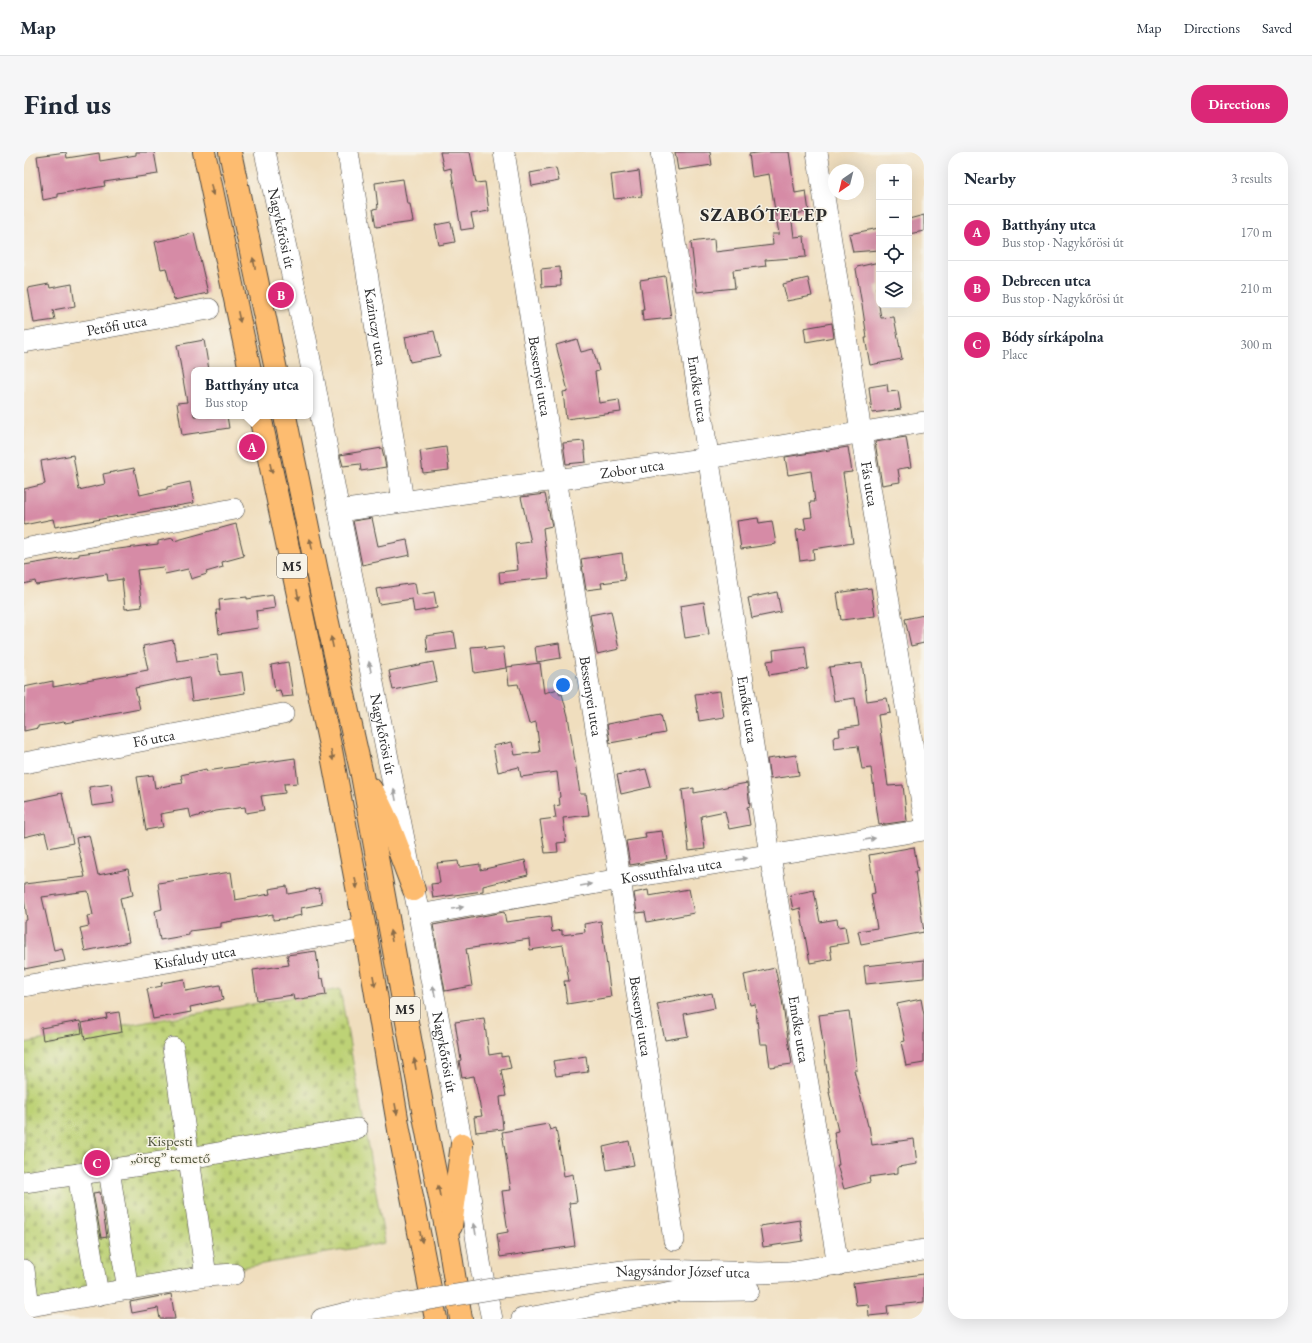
<!DOCTYPE html>
<html lang="en">
<head>
<meta charset="utf-8">
<style>
  :root { --surface:#fff; --page:#f6f6f7; --text:#1f2937; --muted:#747a83; --line:#e0e1e3; --accent:#db2777 }
  body { margin:0; font-family:"EB Garamond",serif; background:var(--page); color:var(--text) }
  .controls { position:absolute; right:12px; top:12px; display:grid; overflow:hidden; border-radius:8px; box-shadow:0 4px 16px #0002 }
  .controls button { width:36px; height:36px; display:grid; place-items:center; padding:0; border:0; border-bottom:1px solid var(--line); background:var(--surface); color:var(--text); font:20px sans-serif }
  .compass { position:absolute; left:804px; top:12px; width:36px; height:36px; border-radius:50%; background:var(--surface); box-shadow:0 4px 16px #0002; rotate:215deg }
  .you { position:absolute; left:539px; top:533px; width:14px; height:14px; margin:-10px; border:3px solid #fff; border-radius:50%; background:#1a73e8; box-shadow:0 0 0 6px #1a73e833 }
  .badge { display:grid; place-items:center; width:26px; height:26px; border-radius:50%; background:var(--accent); color:#fff; font-size:13px; font-weight:700 }
  .pin { position:absolute; translate:-50% -50%; border:2px solid #fff; box-shadow:0 1px 4px #0006 }
  .popup { position:absolute; left:167px; top:215px; width:122px; height:52px; box-sizing:border-box; display:grid; place-content:center; border-radius:8px; background:var(--surface); filter:drop-shadow(0 1px 3px #0005); font-size:13px; white-space:nowrap; color:var(--muted) }
  .popup b { font-size:15px; color:var(--text) }
  .popup::after { content:''; position:absolute; left:50%; top:100%; margin-left:-8px; border:8px solid transparent; border-top-color:var(--surface) }
  .list { margin:0; padding:0; list-style:none }
  h2 { display:flex; justify-content:space-between; align-items:center; height:52px; margin:0; padding:0 16px; font-size:17px }
  h2 small { font-size:13px; font-weight:400; color:var(--muted) }
  .list li { display:grid; grid-template-columns:26px 1fr auto; gap:12px; align-items:center; box-sizing:border-box; height:56px; padding:0 16px; border-top:1px solid var(--line) }
  .list b { display:block; font-size:15px; white-space:nowrap }
  .list p { margin:0; font-size:13px; white-space:nowrap; color:var(--muted) }
  .list em { font-size:13px; font-style:normal; color:var(--muted) }
  .icon { flex:none; width:22px; height:22px; fill:none; stroke:currentColor; stroke-width:2; stroke-linecap:round; stroke-linejoin:round }
  .map { position:relative; flex:none; width:900px; height:1167px; overflow:hidden; border-radius:16px }
  header { display:flex; align-items:center; gap:24px; box-sizing:border-box; height:56px; padding:0 20px; background:var(--surface); border-bottom:1px solid var(--line) }
  header strong { font-size:19px }
  nav { display:flex; gap:22px; margin-inline-start:auto; font-size:14px }
  .intro { display:flex; align-items:center; justify-content:space-between; box-sizing:border-box; height:96px; padding:0 24px }
  h1 { margin:0; font-size:28px }
  .button { padding:10px 18px; border-radius:16px; background:var(--accent); color:#fff; font-size:14px; font-weight:700 }
  main { display:flex; gap:24px; padding:0 24px }
  aside { flex:1; background:var(--surface); border-radius:16px; box-shadow:0 4px 16px #0002 }
  .map>svg:first-child { display:block }
</style>
</head>
<body>
<header>
<strong>Map</strong>
<nav><a>Map</a><a>Directions</a><a>Saved</a></nav>
</header>
<div class="intro"><h1>Find us</h1><a class="button">Directions</a></div>
<main>
<div class="map">
<svg width="900" height="1167" viewBox="0 0 900 1167">
  <defs>
    <pattern id="cemetery-stones" width="16" height="16" patternUnits="userSpaceOnUse"><rect width="16" height="16" fill="#bdd276"/><path d="M2 7V4a2 2 0 0 1 4 0v3zM10 15v-3a2 2 0 0 1 4 0v3z" fill="#a3b466"/></pattern>
  </defs>
  <rect width="100%" height="100%" fill="#f7f3e8"/>
  <filter id="ink" filterUnits="userSpaceOnUse"><feTurbulence type="fractalNoise" baseFrequency=".025" numOctaves="2"/><feDisplacementMap in="SourceGraphic" scale="8" xChannelSelector="R" yChannelSelector="G"/><feConvolveMatrix kernelMatrix="1 2 1 2 8 2 1 2 1" color-interpolation-filters="sRGB"/></filter>
  <filter id="wash" filterUnits="userSpaceOnUse"><feTurbulence type="fractalNoise" baseFrequency=".012" numOctaves="4" result="noise"/><feDisplacementMap in="SourceGraphic" scale="16" xChannelSelector="R" yChannelSelector="G"/><feGaussianBlur stdDeviation="0.9" result="paint"/><feColorMatrix in="noise" values="0 0 0 0 0 0 0 0 0 0 0 0 0 0 0 0 0 1.4 0 .05"/><feComposite in="paint" operator="in"/></filter>
  <g filter="url(#wash)">
    <rect width="100%" height="100%" fill="#f0debe"/>
    <!-- cemetery -->
    <path fill="url(#cemetery-stones)" stroke="#747e50" d="M316 837 361 1091 0 1153V891Z"/>
    <g id="blocks">
      <!-- building -->
      <g fill="#d68ba6">
        <path d="M42 0 43 6 75 1 76 9 112 3V0H130L134 22 80 30 81 34 34 42V45L19 48 13 4Z"/>
        <path d="M416 0H446L452 31 461 30 465 59 447 62 450 76 437 78 427 16 420 18Z"/>
        <path d="M651 0H686L688 13 654 18Z"/>
        <path d="M741 0H765L771 41 782 39 785 60 767 62 770 85 780 84 782 105 741 108 742 114 709 118 711 136 673 140 667 90 690 87 691 100 749 93 748 82H755L745 22 728 25 725 2Z"/>
        <path d="M532 16 535 29 508 34 506 21Z"/>
        <path d="M615 19 618 44 590 47 587 23Z"/>
        <path d="M379 27 383 52H386L389 70 352 75 349 57 354 56 351 31Z"/>
        <path d="M900 63V79L885 82V67Z"/>
        <path d="M427 70 431 90 415 93 411 73Z"/>
        <path d="M855 76V98L829 100 825 82Z"/>
        <path d="M170 81 184 141 150 148 142 116 137 117 131 90Z"/>
        <path d="M855 110V134L852 135 857 166 870 165 878 207 846 213 841 186H843L839 159 832 117 833 115Z"/>
        <path d="M536 115 537 134 518 135 517 117Z"/>
        <path d="M641 124 647 166 619 169 618 158H620L616 128Z"/>
        <path d="M784 126 788 144 763 149 759 132Z"/>
        <path d="M25 132 26 136 48 132 51 154 29 158 31 168 10 171 4 136Z"/>
        <path d="M808 171 810 185 782 190 780 176Z"/>
        <path d="M410 179 416 204 386 210 381 185Z"/>
        <path d="M553 187 557 200 569 197 575 219 571 220 575 251 595 248 597 260 542 267 539 240 544 239 532 193Z"/>
        <path d="M180 188 185 218H170V264H203L205 276 158 283 153 251 163 250 153 193Z"/>
        <path d="M863 232 864 240 874 239 877 257 848 261 845 235Z"/>
        <path d="M882 285 887 315 874 317 876 330 858 333 851 290Z"/>
        <path d="M560 289 562 310 542 312 539 291Z"/>
        <path d="M422 295 425 318 399 321 396 299Z"/>
        <path d="M824 295 828 320 819 321 829 391 789 397 790 407 776 409 772 378 782 377 780 366 788 365 786 350H791L787 319 764 323 761 305Z"/>
        <path d="M358 296 362 315 337 319 336 312 319 314 316 303Z"/>
        <path d="M49 303 55 338 81 332 79 322 110 316 116 343 143 337V335L166 330 170 351 31 375 29 367 0 373V337L21 332 17 309Z"/>
        <path d="M521 342 528 374 519 376 525 426 476 431 475 420 494 418 491 392 507 390 497 345Z"/>
        <path d="M348 366 354 394 383 388 386 403 338 413 329 369Z"/>
        <path d="M734 366 735 371 748 369 752 392 717 397 713 369Z"/>
        <path d="M212 372 220 404 198 410 199 415 182 420 183 422 167 427 164 417 141 422 139 415 113 418 118 455 101 457 98 427 84 429 83 422 12 433 11 429 0 432V413L55 404V402L134 392V389L149 386 150 389Z"/>
        <path d="M598 401 601 428 577 431 578 436 562 438 557 407Z"/>
        <path d="M391 431 393 443 410 440 413 456 390 460 388 447 355 452 352 437Z"/>
        <path d="M847 436 851 464 817 468 813 441Z"/>
        <path d="M753 440 757 460 728 466 724 446Z"/>
        <path d="M249 443 251 456 232 459 234 476 195 482 192 458H196L195 448 223 445V447Z"/>
        <path d="M680 450 685 482 661 486 656 454Z"/>
        <path d="M587 459 595 497 573 502 566 463Z"/>
        <path d="M900 463V491L887 494 881 467Z"/>
        <path d="M430 480 433 497 404 501 402 484Z"/>
        <path d="M149 488 153 509 193 503 196 523 218 520 221 541 168 549 165 525 111 536 116 557 41 571 40 570 14 574V576L0 579V535L29 529V535L124 518 119 494Z"/>
        <path d="M535 491 537 506 513 510 511 495Z"/>
        <path d="M460 494 461 497 479 495 482 516 450 521 447 495Z"/>
        <path d="M781 494 784 517 745 523 743 509 750 508 749 498Z"/>
        <path d="M264 510 269 544 258 545 256 538 251 539 247 513Z"/>
        <path d="M409 510 413 529 369 538 365 519Z"/>
        <path d="M516 511 520 541 534 537 536 543 538 542 544 564 556 642H562L565 663 539 666 542 690 533 691 534 700 521 701 516 668 532 666 530 654 536 653 535 645H536L533 620 497 625 495 615 474 620 469 594 488 590 491 603 516 600 512 570 505 572 494 532 485 533 483 515Z"/>
        <path d="M838 511 843 549 863 546 866 561 854 563 864 634 879 633 883 669 855 673 847 616 838 617 834 594 810 597 809 585 816 584 815 577 835 574 831 546 810 549 805 515Z"/>
        <path d="M696 539 700 565 675 569 671 542Z"/>
        <path d="M637 562 641 581 586 591 583 572Z"/>
        <path d="M772 603 775 623 746 627 743 607Z"/>
        <path d="M271 606 274 631 260 632 261 641 237 644 240 658 222 661 221 655 192 659 167 666 165 657 136 662 139 675 122 678 113 625 129 623 131 636 159 631 157 623 182 617 183 619Z"/>
        <path d="M622 617 627 635 597 642 593 623Z"/>
        <path d="M723 631 726 654 723 655 726 673 705 677 701 659 677 664 681 697 665 699 658 638 670 636V641Z"/>
        <path d="M87 632 90 651 68 654 65 635Z"/>
        <path d="M38 641 49 691 25 696 21 680 0 685V649Z"/>
        <path d="M638 679 643 707 606 713 602 689 622 686 621 681Z"/>
        <path d="M65 683 74 723 104 717 109 743 96 746 105 790 61 799 56 776 65 774 63 764 69 763 64 739 18 745 30 798 38 796 41 809 0 817V769L3 768 0 745V732L61 725 52 686Z"/>
        <path d="M890 695 894 719H891L900 780 837 792 834 779 853 776 847 742 851 741 845 703Z"/>
        <path d="M501 708 504 723 459 734V739L409 746 407 732 416 731 413 711 434 709 435 715 456 712V718Z"/>
        <path d="M207 720 211 748 246 742 245 737 263 734 264 742 295 736 298 752 277 756 278 763 268 765V766L249 768V762L197 771V775L165 779V783L136 788 131 759 138 757 134 731Z"/>
        <path d="M665 737 670 761 623 770 621 760 613 761 610 741 624 738 625 744Z"/>
        <path d="M790 738 796 770 813 767 814 775 821 774 824 791 806 794 808 807 786 811 776 756 769 758 766 743Z"/>
        <path d="M480 760 482 770 526 764 528 780 538 778V783L561 780 560 772 577 769 587 845 543 852 540 829H545L539 793 506 798 505 787 442 797 448 834 421 839 409 773Z"/>
        <path d="M292 799 296 827 299 826 302 843 270 848 269 843 233 848 229 818 265 813 263 803Z"/>
        <path d="M900 808V826L842 832 840 814Z"/>
        <path d="M751 816 758 848 768 912 746 915 743 892H736L731 852 726 853 720 823Z"/>
        <path d="M160 827 162 839 196 833 199 848 166 855 167 860 129 867 123 837 138 834 137 831Z"/>
        <path d="M688 841 691 856 660 862 664 884 641 888 633 852Z"/>
        <path d="M897 847 900 863V911L882 914 877 890 881 889 873 852Z"/>
        <path d="M825 859 833 918H830L844 974H845L848 993 890 987 893 1012 874 1015V1021L845 1025 846 1030 820 1037 813 1013H815L810 980 814 979 805 940H806L795 863Z"/>
        <path d="M95 860 98 880 61 887 58 871 83 866 82 862Z"/>
        <path d="M460 866 465 903 477 901V905L484 904 487 916 477 918 482 944 476 945 479 977 452 980 450 965 458 964 450 924 438 926 435 909 437 908 431 870Z"/>
        <path d="M56 869 58 881 19 888 17 876Z"/>
        <path d="M562 904 564 920 532 924 529 909Z"/>
        <path d="M524 972 526 978 532 976 540 1024 549 1022 553 1050 545 1051 551 1094 476 1105 473 1082 484 1080 478 1039 487 1038 478 980Z"/>
        <path d="M605 989 610 1013 583 1018 579 995Z"/>
        <path d="M76 1040 83 1085 77 1086 69 1041Z"/>
        <path d="M776 1068 779 1089 739 1095 736 1074Z"/>
        <path d="M900 1122V1150L863 1154 864 1162 845 1164 844 1152 832 1153 829 1131Z"/>
        <path d="M147 1142 151 1167H136L134 1156 108 1161 106 1150Z"/>
      </g>
    </g>
  </g>
  <g filter="url(#ink)">
    <use href="#blocks" fill-opacity="0" stroke="#494641" stroke-width="1"/>
    <g fill="none" stroke-linecap="round" stroke-linejoin="round">
      <!-- minor casing -->
      <g stroke="#494641" stroke-width="22">
        <g id="minor">
          <path id="s1" d="M241 0 282 187 315 359 395 763 438 992 457 1116 468 1167"/>
          <path id="s2" d="M324 0 379 349"/>
          <path id="s3" d="M480 0 596 727 650 1088"/>
          <path id="s4" d="M637 0 746 703 814 1113"/>
          <path id="s5" d="M793 0 837 280 900 663"/>
          <path id="s6" d="M0 190 185 157"/>
          <path id="s7" d="M315 359 685 306 900 270"/>
          <path d="M0 397 210 357"/>
          <path id="s8" d="M0 611 259 562"/>
          <path id="s9" d="M395 763 596 727 900 678"/>
          <path id="s10" d="M0 834 341 777"/>
          <path d="M149 896 182 1124"/>
          <path d="M85 1018 104 1138"/>
          <path d="M54 1022 74 1143"/>
          <path d="M0 1030 165 1006 333 977"/>
          <path d="M0 1118 5 1154"/>
          <path id="s11" d="M480 1135 599 1119 637 1118 735 1121 765 1120 900 1098"/>
          <path d="M0 1155 182 1124 210 1122"/>
          <path d="M298 1167 331 1159 377 1152"/>
          <path d="M498 1167 653 1139 725 1138"/>
        </g>
      </g>
      <!-- major casing -->
      <g stroke="#494641" stroke-width="24">
        <g id="major">
          <path d="M180 0 226 218"/>
          <path d="M206 0 252 218"/>
          <path d="M236 264 307 598 341 777 375 978 412 1167"/>
          <path d="M261 264 298 444 338 623 403 980 425 1091 437 1167"/>
          <path d="M347 637C366 668 376 704 390 738"/>
          <path d="M427 1074 438 992"/>
        </g>
      </g>
      <!-- minor -->
      <use href="#minor" stroke="#fff" stroke-width="21"/>
      <!-- major -->
      <use href="#major" stroke="#fdbc6f" stroke-width="22"/>
      <!-- minor-bridge casing -->
      <g stroke="#494641" stroke-width="22" stroke-linecap="butt">
        <path id="minor-bridge" d="M377 1152 480 1135"/>
      </g>
      <!-- minor-bridge -->
      <use href="#minor-bridge" stroke="#fff" stroke-width="21"/>
    </g>
    <!-- one-way arrows -->
    <defs><path id="oneway-solid" d="M-6-.8H1V-3.2L6.5 0L1 3.2V.8H-6Z"/></defs>
    <g fill="#8a6c4a">
      <use href="#oneway-solid" transform="translate(188 38) rotate(78)"/>
      <use href="#oneway-solid" transform="translate(230 111) rotate(-102)"/>
      <use href="#oneway-solid" transform="translate(215 165) rotate(78)"/>
      <use href="#oneway-solid" transform="translate(247 316) rotate(78)"/>
      <use href="#oneway-solid" transform="translate(287 392) rotate(-102)"/>
      <use href="#oneway-solid" transform="translate(274 443) rotate(78)"/>
      <use href="#oneway-solid" transform="translate(308 490) rotate(-102)"/>
      <use href="#oneway-solid" transform="translate(308 603) rotate(79)"/>
      <use href="#oneway-solid" transform="translate(332 731) rotate(80)"/>
      <use href="#oneway-solid" transform="translate(367 784) rotate(-100)"/>
      <use href="#oneway-solid" transform="translate(350 829) rotate(80)"/>
      <use href="#oneway-solid" transform="translate(391 912) rotate(-100)"/>
      <use href="#oneway-solid" transform="translate(372 957) rotate(80)"/>
      <use href="#oneway-solid" transform="translate(415 1039) rotate(-101)"/>
      <use href="#oneway-solid" transform="translate(397 1085) rotate(79)"/>
    </g>
    <g fill="#a0a0a0">
      <use href="#oneway-solid" transform="translate(346 515) rotate(-101)"/>
      <use href="#oneway-solid" transform="translate(371 643) rotate(-101)"/>
      <use href="#oneway-solid" transform="translate(846 687) rotate(-9)"/>
      <use href="#oneway-solid" transform="translate(718 707) rotate(-9)"/>
      <use href="#oneway-solid" transform="translate(562 733) rotate(-10)"/>
      <use href="#oneway-solid" transform="translate(434 756) rotate(-10)"/>
      <use href="#oneway-solid" transform="translate(410 839) rotate(-101)"/>
      <use href="#oneway-solid" transform="translate(451 1077) rotate(-99)"/>
    </g>
  </g>
  <g text-anchor="middle" stroke-width="3" stroke-linejoin="round" paint-order="stroke">
    <!-- shield labels -->
    <g fill="#f7f3e8" stroke="#686764" stroke-width="1">
      <rect x="253" y="402" width="30" height="24" rx="3"/>
      <rect x="366" y="845" width="30" height="24" rx="3"/>
    </g>
    <g font-size="14" font-weight="bold" fill="#2b2b2b">
      <text x="268" y="419">M5</text>
      <text x="381" y="862">M5</text>
    </g>
    <!-- street labels -->
    <g font-size="15" fill="#2b2b2b" stroke="#f7f3e8">
      <text dy="5" stroke="none"><textPath href="#s1" startOffset="78">Nagykőrösi út</textPath></text>
      <text dy="5" stroke="none"><textPath href="#s6" startOffset="94">Petőfi utca</textPath></text>
      <text dy="5" stroke="none"><textPath href="#s2" startOffset="177">Kazinczy utca</textPath></text>
      <text dy="5" stroke="none"><textPath href="#s3" startOffset="227">Bessenyei utca</textPath></text>
      <text dy="5" stroke="none"><textPath href="#s4" startOffset="240">Emőke utca</textPath></text>
      <text dy="5" stroke="none"><textPath href="#s7" startOffset="296">Zobor utca</textPath></text>
      <text dy="5" stroke="none"><textPath href="#s5" startOffset="336">Fás utca</textPath></text>
      <text dy="5" stroke="none"><textPath href="#s3" startOffset="551">Bessenyei utca</textPath></text>
      <text dy="5" stroke="none"><textPath href="#s4" startOffset="564">Emőke utca</textPath></text>
      <text dy="5" stroke="none"><textPath href="#s1" startOffset="594">Nagykőrösi út</textPath></text>
      <text dy="5" stroke="none"><textPath href="#s8" startOffset="132">Fő utca</textPath></text>
      <text dy="5" stroke="none"><textPath href="#s9" startOffset="256">Kossuthfalva utca</textPath></text>
      <text dy="5" stroke="none"><textPath href="#s10" startOffset="173">Kisfaludy utca</textPath></text>
      <text dy="5" stroke="none"><textPath href="#s3" startOffset="875">Bessenyei utca</textPath></text>
      <text dy="5" stroke="none"><textPath href="#s4" startOffset="888">Emőke utca</textPath></text>
      <text dy="5" stroke="none"><textPath href="#s1" startOffset="918">Nagykőrösi út</textPath></text>
      <text dy="5" stroke="none"><textPath href="#s11" startOffset="180">Nagysándor József utca</textPath></text>
    </g>
    <!-- park labels -->
    <g font-size="15" fill="#50553e" stroke="#f7f3e8">
      <text x="146" y="994">Kispesti<tspan x="146" dy="17">„öreg” temető</tspan></text>
    </g>
    <!-- district labels -->
    <g font-size="19" font-weight="bold" letter-spacing="1" fill="#2b2b2b" stroke="#f7f3e8">
      <text x="740" y="69">SZABÓTELEP</text>
    </g>
  </g>
</svg>
<div class="controls">
<button>+</button>
<button>−</button>
<button><svg class="icon" aria-label="locate" viewBox="0 0 24 24"><circle cx="12" cy="12" r="6"/><path d="M12 2v4M12 18v4M2 12h4M18 12h4"/></svg></button>
<button><svg class="icon" aria-label="layers" viewBox="0 0 24 24"><path d="M12 4l9 5-9 5-9-5zM3 14l9 5 9-5"/></svg></button>
</div>
<svg class="compass" viewBox="-18 -18 36 36"><path d="M0-13l5 13h-10z" fill="#e53935"/><path d="M0 13l5-13h-10z" fill="#747a83"/></svg>
<div class="you"></div>
<div class="pin badge" style="left:228px;top:295px">A</div>
<div class="popup"><b>Batthyány utca</b>Bus stop</div>
<div class="pin badge" style="left:257px;top:143px">B</div>
<div class="pin badge" style="left:73px;top:1011px">C</div>
</div>
<aside>
<h2>Nearby<small>3 results</small></h2>
<ul class="list">
<li><span class="badge">A</span><div><b>Batthyány utca</b><p>Bus stop · Nagykőrösi út</p></div><em>170 m</em></li>
<li><span class="badge">B</span><div><b>Debrecen utca</b><p>Bus stop · Nagykőrösi út</p></div><em>210 m</em></li>
<li><span class="badge">C</span><div><b>Bódy sírkápolna</b><p>Place</p></div><em>300 m</em></li>
</ul>
</aside>
</main>
</body>
</html>
